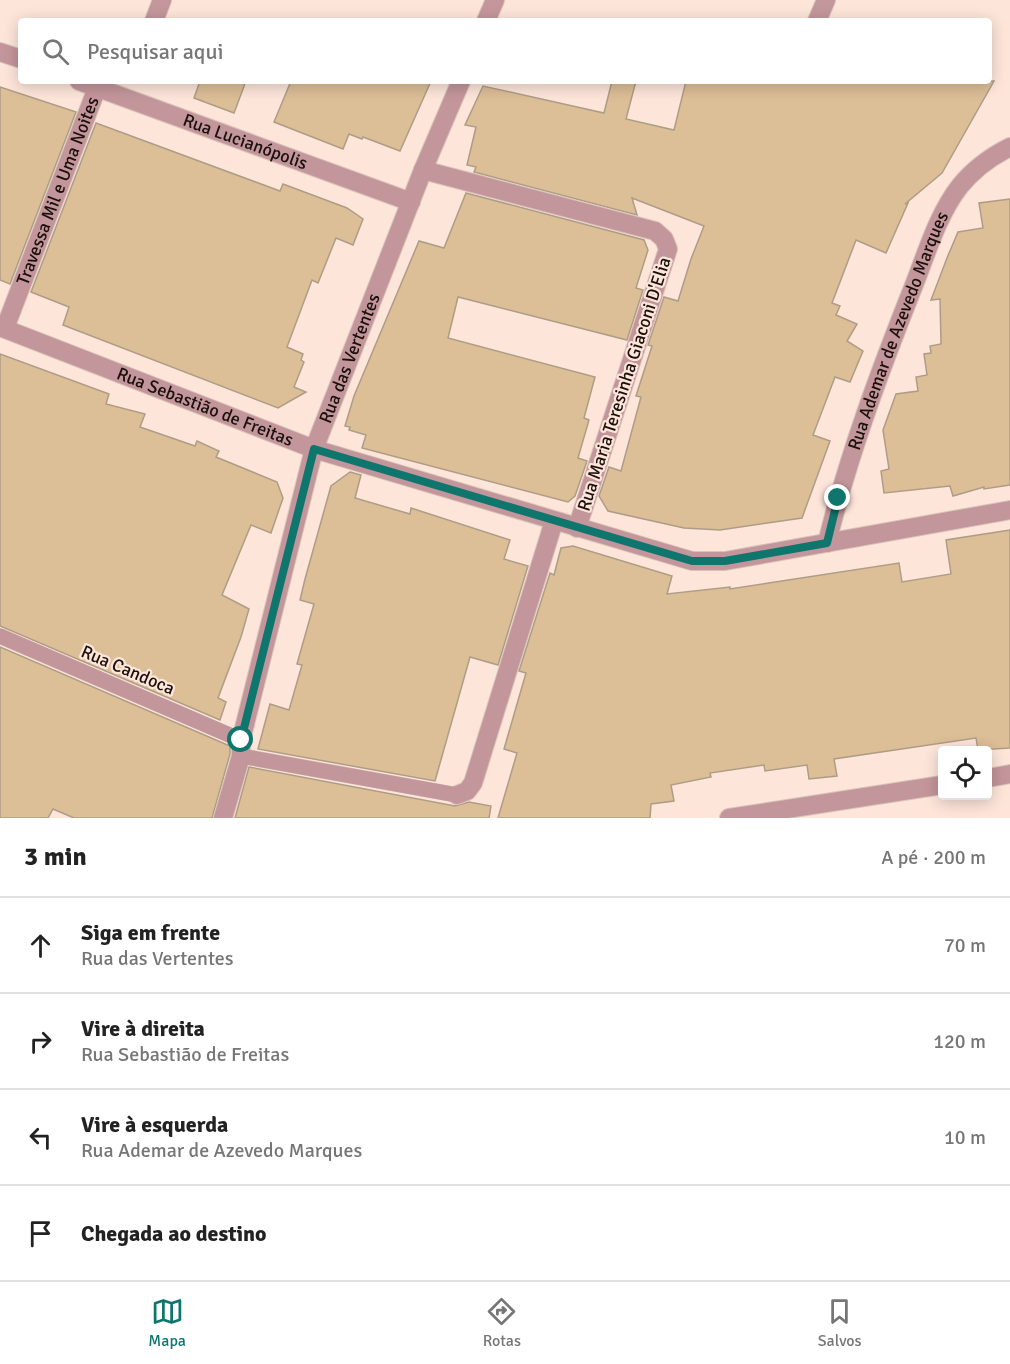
<!DOCTYPE html>
<html lang="pt">
<head>
<meta charset="utf-8">
<style>
  :root { --surface:#fff; --page:#f2f2f2; --text:#222; --muted:#767676; --line:#e0e0e0; --accent:#0f766e }
  body { margin:0; font-family:Signika,sans-serif; background:var(--page); color:var(--text) }
  .controls { position:absolute; right:18px; bottom:18px; display:grid; overflow:hidden; border-radius:6px; box-shadow:0 3px 15px #0003 }
  .controls button { width:54px; height:54px; display:grid; place-items:center; padding:0; border:0; border-bottom:2px solid var(--line); background:var(--surface); color:var(--text); font:30px sans-serif }
  .stop { position:absolute; width:18px; height:18px; margin:-14px; border:4px solid #0f766e; border-radius:50%; background:#fff }
  .stop.end { background:#0f766e; border-color:#fff; box-shadow:0 2px 6px #0008 }
  .list { margin:0; padding:0; list-style:none }
  h2 { display:flex; justify-content:space-between; align-items:center; height:78px; margin:0; padding:0 24px; font-size:26px }
  h2 small { font-size:20px; font-weight:400; color:var(--muted) }
  .list li { display:grid; grid-template-columns:39px 1fr auto; gap:18px; align-items:center; box-sizing:border-box; height:96px; padding:0 24px; border-top:2px solid var(--line) }
  .list b { display:block; font-size:22px; white-space:nowrap }
  .list p { margin:0; font-size:20px; white-space:nowrap; color:var(--muted) }
  .list em { font-size:20px; font-style:normal; color:var(--muted) }
  .icon { flex:none; width:33px; height:33px; fill:none; stroke:currentColor; stroke-width:2; stroke-linecap:round; stroke-linejoin:round }
  .map { position:relative; flex:none; width:1010px; height:818px; overflow:hidden }
  .search { position:absolute; background:var(--surface); box-shadow:0 3px 15px #0003; left:18px; right:18px; top:18px; height:66px; display:flex; align-items:center; gap:15px; box-sizing:border-box; padding:0 21px; border-radius:6px; color:var(--muted); font-size:22px }
  .sheet { height:462px; background:var(--surface) }
  nav { display:flex; justify-content:space-around; align-items:center; box-sizing:border-box; height:84px; border-top:2px solid var(--line); background:var(--surface); font-size:16px; color:var(--muted) }
  nav a { display:grid; justify-items:center; gap:3px }
  nav .on { color:var(--accent) }
  .map>svg:first-child { display:block }
</style>
</head>
<body>
<div class="map">
<svg width="1010" height="818" viewBox="0 0 1010 818">
  <rect width="100%" height="100%" fill="#fde5da"/>
  <!-- building -->
  <g fill="#dcbe97" stroke="#ae9d86" stroke-width="1.5">
    <path d="M200 81H246L234 113 194 98Z"/>
    <path d="M291 81H431L400 151 363 137 362 139 349 134 343 149 274 122Z"/>
    <path d="M612 81H636L626 119 674 130 686 81H994L942 173 905 204 908 203 886 253 856 240 832 303 840 306 836 315 857 324 847 341 863 351 850 382 835 377 813 435 830 441 802 518 720 530 684 528 608 511 599 496 609 467 621 471 641 397 636 396 652 346 648 345 664 297 678 301 691 259 704 226 632 198 637 215 474 172 476 167 467 165 476 127 465 125 483 86 604 113Z"/>
    <path d="M0 87 76 112 10 284 0 280Z"/>
    <path d="M96 123 280 191 283 184 347 208 363 219 353 245 336 238 318 283 312 280 287 347 303 354 301 360 304 362 294 387 306 392 278 408 63 325 69 307 31 292Z"/>
    <path d="M466 193 644 240 648 250 636 288 643 290 627 340 458 297 448 338 595 377 584 418 589 420 578 458 587 461 575 496 568 502 362 448 366 435 349 430 350 427 345 426 354 396 419 241 444 248Z"/>
    <path d="M1010 199V485L984 489V487L953 496 950 486 884 493 881 471 889 469 883 430 896 394 918 391 916 377 927 375 924 354 931 353 930 346 941 344 940 299 931 300 947 258 958 232 983 228 979 203Z"/>
    <path d="M0 354 109 394 106 404 145 414 140 427 195 446 197 441 219 451 216 457 277 482 283 498 271 533 251 525 222 595 249 609 241 637 218 698 226 702 220 720 0 626Z"/>
    <path d="M350 472 361 475 355 498 410 514 411 508 510 540 504 559 528 566 498 665 470 657 435 781 258 749 270 704 289 710 302 665 297 664 314 604 300 600 305 579 331 486Z"/>
    <path d="M1010 530V748L978 750 976 738 834 759 837 776 809 779 807 765 765 771 764 765 710 773 711 777 671 785 674 801 651 804 650 818H498L517 753 504 749 526 673 519 671 550 573 554 575 561 548 573 546 672 576 667 594 730 587V589L899 563 902 582 951 574 946 540Z"/>
    <path d="M0 647 230 746V754L212 818H74L53 809 48 818H0Z"/>
    <path d="M249 767 455 806 469 802 491 806 489 818H235Z"/>
  </g>
  <g fill="none" stroke-linecap="round" stroke-linejoin="round">
    <!-- lane casing -->
    <g stroke="#d9c3b9" stroke-width="16">
      <g id="lane">
        <path d="M0 636 241 740"/>
        <path d="M241 756 457 795"/>
      </g>
    </g>
    <!-- street casing -->
    <g stroke="#d9c3b9" stroke-width="20">
      <g id="street">
        <path d="M154 21 162 0"/>
        <path d="M486 21 495 0"/>
        <path d="M817 21 826 0"/>
        <path d="M0 52 21 59"/>
        <path id="s1" d="M79 81 411 202"/>
        <path d="M423 170 655 231 664 239 668 249 577 528"/>
        <path id="s2" d="M0 327 314 449 692 561H725L1010 510"/>
        <path id="s3" d="M5 328 97 88"/>
        <path id="s4" d="M827 543C848 456 881 368 914 285 927 252 938 214 960 186 973 170 992 156 1010 147"/>
        <path d="M988 778 1010 774"/>
        <path d="M457 795 467 791 473 783 554 521"/>
        <path id="s5" d="M223 818 241 756V740L314 449 423 170 461 81"/>
        <path d="M729 818 942 785"/>
      </g>
    </g>
    <!-- lane -->
    <use href="#lane" stroke="#c3969b" stroke-width="15"/>
    <!-- street -->
    <use href="#street" stroke="#c3969b" stroke-width="18"/>
  </g>
  <g fill="none" stroke-linecap="round" stroke-linejoin="round">
    <!-- route -->
    <path stroke="#0f766e" stroke-width="8" d="M241 740 314 449 692 561H725L827 543 838 498"/>
  </g>
  <g text-anchor="middle" stroke-width="4.5" stroke-linejoin="round" paint-order="stroke">
    <!-- street labels -->
    <g font-size="18" fill="#1b110c" stroke="#fde5da">
      <text dy="6" stroke="none"><textPath href="#s1" startOffset="177">Rua Lucianópolis</textPath></text>
      <text dy="6" stroke="none"><textPath href="#s3" startOffset="147">Travessa Mil e Uma Noites</textPath></text>
      <text dy="6" stroke="none"><textPath href="#s4" startOffset="224">Rua Ademar de Azevedo Marques</textPath></text>
      <text dy="6" stroke="none"><textPath href="#s5" startOffset="478">Rua das Vertentes</textPath></text>
      <text transform="translate(624 384) rotate(-72)" y="6">Rua Maria Teresinha Giaconi D'Elia</text>
      <text dy="6" stroke="none"><textPath href="#s2" startOffset="220">Rua Sebastião de Freitas</textPath></text>
      <text transform="translate(128 670) rotate(23)" y="6">Rua Candoca</text>
    </g>
  </g>
</svg>
<div class="controls">
<button><svg class="icon" aria-label="locate" viewBox="0 0 24 24"><circle cx="12" cy="12" r="6"/><path d="M12 2v4M12 18v4M2 12h4M18 12h4"/></svg></button>
</div>
<div class="stop" style="left:241px;top:740px"></div>
<div class="stop end" style="left:838px;top:498px"></div>
<div class="search"><svg class="icon" aria-label="search" viewBox="0 0 24 24"><circle cx="10" cy="10" r="6"/><path d="M15 15l6 6"/></svg>Pesquisar aqui</div>
</div>
<section class="sheet">
<h2>3 min<small>A pé · 200 m</small></h2>
<ul class="list">
<li><svg class="icon" aria-label="ahead" viewBox="0 0 24 24"><path d="M12 20V5M6 11l6-6 6 6"/></svg><div><b>Siga em frente</b><p>Rua das Vertentes</p></div><em>70 m</em></li>
<li><svg class="icon" aria-label="right" viewBox="0 0 24 24"><path d="M7 20v-9h11M14 6l5 5-5 5"/></svg><div><b>Vire à direita</b><p>Rua Sebastião de Freitas</p></div><em>120 m</em></li>
<li><svg class="icon" aria-label="left" viewBox="0 0 24 24"><path d="M17 20v-9H6M10 6l-5 5 5 5"/></svg><div><b>Vire à esquerda</b><p>Rua Ademar de Azevedo Marques</p></div><em>10 m</em></li>
<li><svg class="icon" aria-label="arrive" viewBox="0 0 24 24"><path d="M6 21V4h12l-3 4 3 4H6"/></svg><div><b>Chegada ao destino</b></div></li>
</ul>
</section>
<nav>
<a class="on"><svg class="icon" aria-label="map" viewBox="0 0 24 24"><path d="M3 6l6-2 6 2 6-2v14l-6 2-6-2-6 2zM9 4v14M15 6v14"/></svg>Mapa</a>
<a><svg class="icon" aria-label="directions" viewBox="0 0 24 24"><path d="M12 3l9 9-9 9-9-9zM9 14v-3h6M13 9l2 2-2 2"/></svg>Rotas</a>
<a><svg class="icon" aria-label="saved" viewBox="0 0 24 24"><path d="M7 4h10v16l-5-4-5 4z"/></svg>Salvos</a>
</nav>
</body>
</html>
